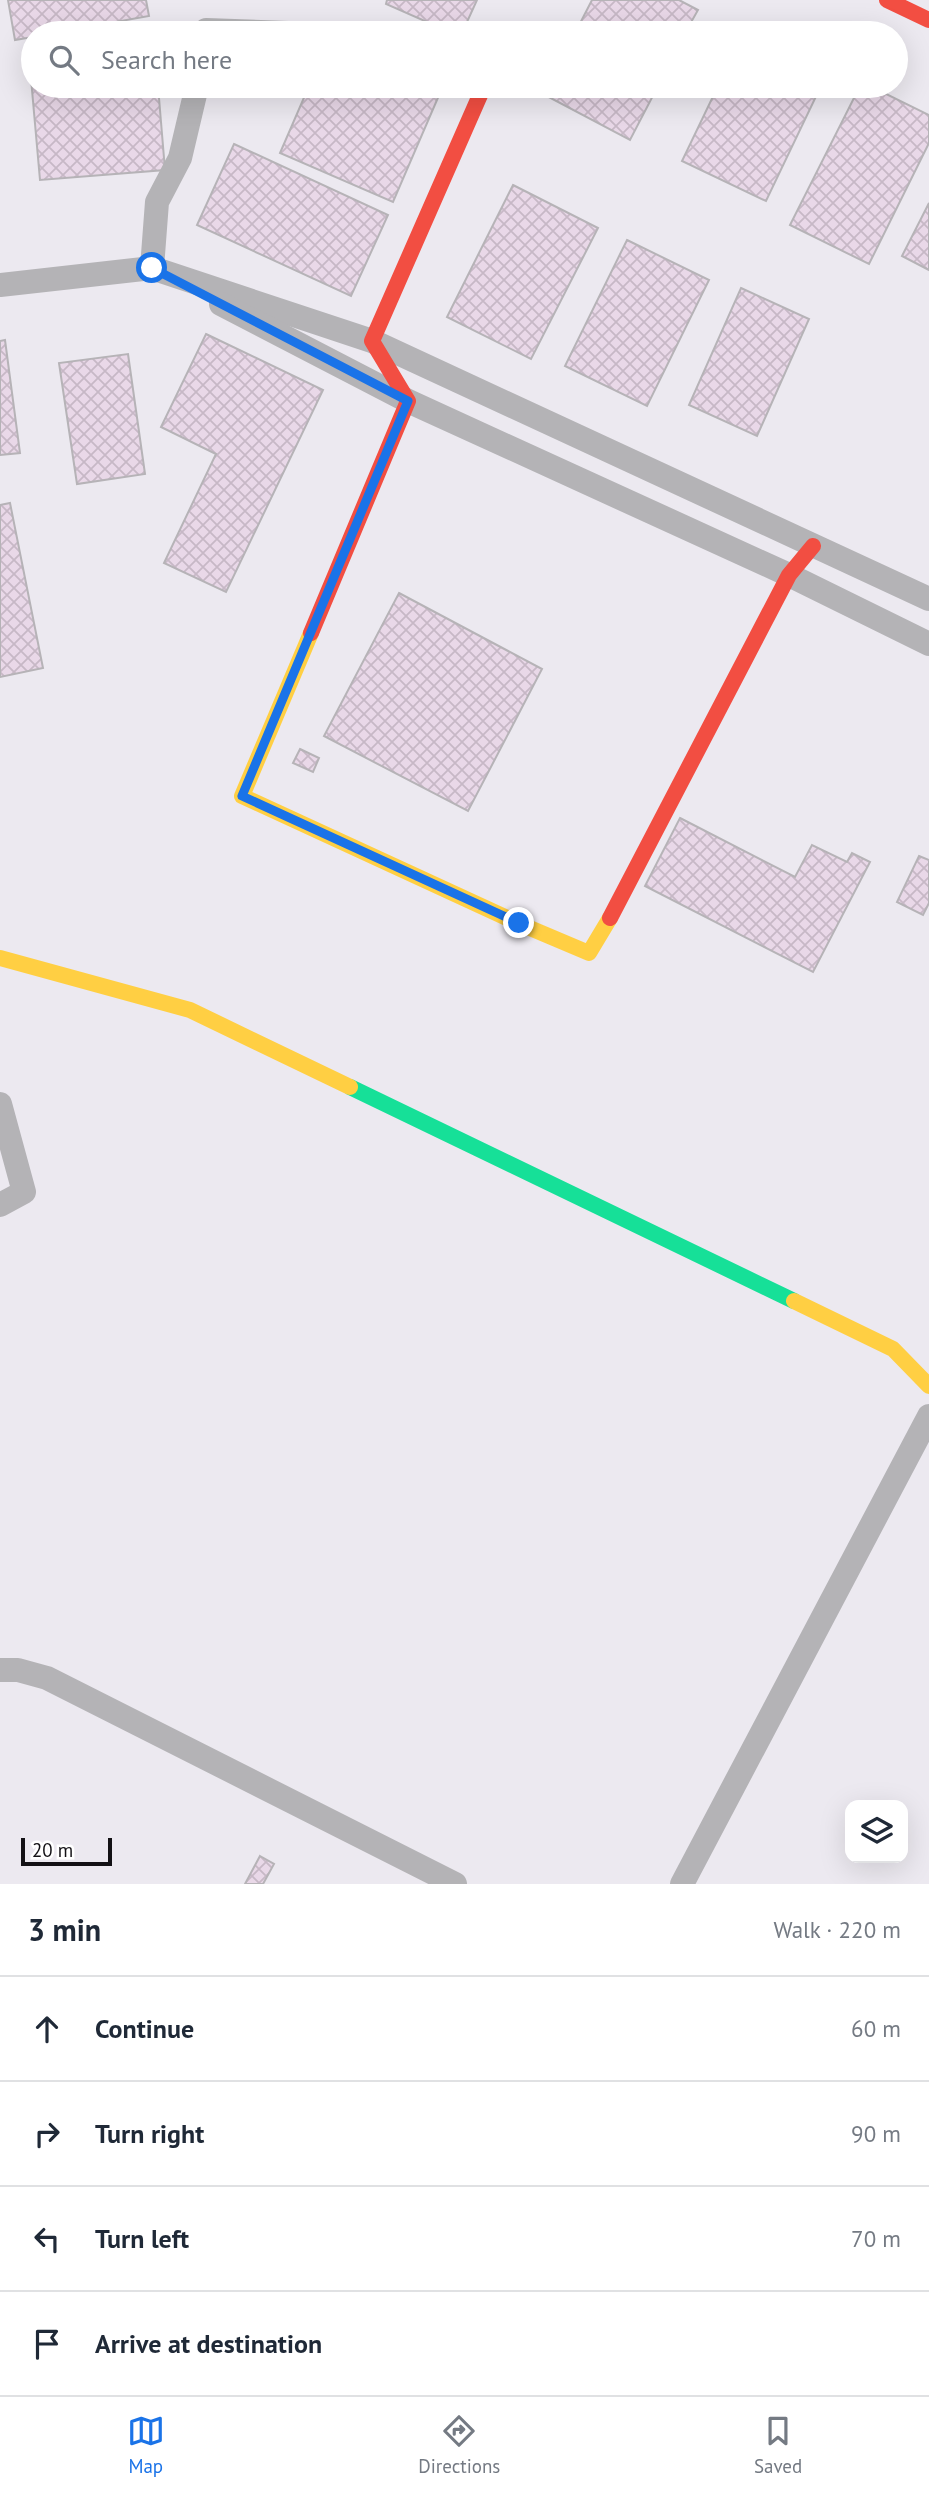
<!DOCTYPE html>
<html lang="en">
<head>
<meta charset="utf-8">
<style>
  :root { --surface:#fff; --page:#f2f2f3; --text:#1f2937; --muted:#747a83; --line:#e0e1e3; --accent:#1a73e8 }
  body { margin:0; font-family:"PT Sans",sans-serif; background:var(--page); color:var(--text) }
  .controls { position:absolute; right:21px; bottom:21px; display:grid; overflow:hidden; border-radius:14px; box-shadow:0 7px 28px #0002 }
  .controls button { width:63px; height:63px; display:grid; place-items:center; padding:0; border:0; border-bottom:2px solid var(--line); background:var(--surface); color:var(--text); font:35px sans-serif }
  .scale { position:absolute; left:21px; bottom:18px; width:91px; box-sizing:border-box; padding-left:7px; border:4px solid #131115; border-top:0; font-size:19px; line-height:24px; white-space:nowrap; color:#131115; -webkit-text-stroke:5px #fff; paint-order:stroke }
  .stop { position:absolute; width:21px; height:21px; margin:-16px; border:5px solid #1a73e8; border-radius:50%; background:#fff }
  .stop.end { background:#1a73e8; border-color:#fff; box-shadow:0 2px 7px #0008 }
  .list { margin:0; padding:0; list-style:none }
  h2 { display:flex; justify-content:space-between; align-items:center; height:91px; margin:0; padding:0 28px; font-size:30px }
  h2 small { font-size:23px; font-weight:400; color:var(--muted) }
  .list li { display:grid; grid-template-columns:46px 1fr auto; gap:21px; align-items:center; box-sizing:border-box; height:105px; padding:0 28px; border-top:2px solid var(--line) }
  .list b { display:block; font-size:26px; white-space:nowrap }
  .list em { font-size:23px; font-style:normal; color:var(--muted) }
  .icon { flex:none; width:38px; height:38px; fill:none; stroke:currentColor; stroke-width:2; stroke-linecap:round; stroke-linejoin:round }
  .map { position:relative; flex:none; width:929px; height:1884px; overflow:hidden }
  .search { position:absolute; background:var(--surface); box-shadow:0 7px 28px #0002; left:21px; right:21px; top:21px; height:77px; display:flex; align-items:center; gap:18px; box-sizing:border-box; padding:0 24px; border-radius:38px; color:var(--muted); font-size:26px }
  .sheet { height:511px; background:var(--surface) }
  nav { display:flex; justify-content:space-around; align-items:center; box-sizing:border-box; height:98px; border-top:2px solid var(--line); background:var(--surface); font-size:19px; color:var(--muted) }
  nav a { display:grid; justify-items:center; gap:4px }
  nav .on { color:var(--accent) }
  .map>svg:first-child { display:block }
</style>
</head>
<body>
<div class="map">
<svg width="929" height="1884" viewBox="0 0 929 1884">
  <defs>
    <pattern id="building-cross-hatch" width="8" height="8" patternUnits="userSpaceOnUse" patternTransform="scale(1.75)"><rect width="8" height="8" fill="#e9d8e8"/><path d="M0 0l8 8M0 8l8-8" fill="none" stroke="#c7b8c6"/></pattern>
  </defs>
  <rect width="100%" height="100%" fill="#ece9f0"/>
  <!-- building -->
  <g fill="url(#building-cross-hatch)" stroke="#b6b3b7" stroke-width="2">
    <path d="M8 0H146L149 16 54 33H33V37L15 40Z"/>
    <path d="M387 0H477L462 33H452L386 4Z"/>
    <path d="M592 0H679L698 10 685 33H575Z"/>
    <path d="M33 55V86H158L165 170 40 180 29 56Z"/>
    <path d="M309 86H423L440 93 393 202 280 153Z"/>
    <path d="M547 86H658L630 140 543 94Z"/>
    <path d="M718 86H821L766 201 682 161Z"/>
    <path d="M860 86H870L929 115V143L869 264 790 225Z"/>
    <path d="M234 144 388 215 351 296 197 225Z"/>
    <path d="M513 185 598 228 531 359 447 317Z"/>
    <path d="M929 203V270L902 256Z"/>
    <path d="M627 240 709 280 647 406 565 366Z"/>
    <path d="M741 288 809 319 757 436 689 405Z"/>
    <path d="M206 334 323 390 226 592 164 563 216 454 161 427Z"/>
    <path d="M5 340 20 453 0 455V341Z"/>
    <path d="M128 354 145 474 77 484 59 363Z"/>
    <path d="M10 503 43 668 0 677V505Z"/>
    <path d="M399 593 542 669 468 811 324 736Z"/>
    <path d="M300 749 319 758 313 772 293 763Z"/>
    <path d="M680 818 795 877 812 845 847 862 852 853 870 862 813 972 645 886Z"/>
    <path d="M919 856 929 860V903L923 915 897 902Z"/>
    <path d="M260 1856 274 1864 263 1884H245Z"/>
  </g>
  <g fill="none" stroke-linecap="round" stroke-linejoin="round">
    <!-- street -->
    <g stroke="#b4b3b6" stroke-width="24">
      <path d="M206 33V30L288 33"/>
      <path d="M152 268 157 202 180 158 197 86"/>
      <path d="M0 285 152 268 372 341 929 599"/>
      <path d="M221 304 408 401 789 575 929 644"/>
      <path d="M0 1104 24 1192 0 1205"/>
      <path d="M0 1670H18L47 1678 455 1884"/>
      <path d="M682 1884 929 1416"/>
    </g>
    <!-- fast -->
    <path stroke="#16e098" stroke-width="16" d="M350 1087 794 1301"/>
    <!-- slow -->
    <g stroke="#ffcf43" stroke-width="16">
      <path d="M311 633 242 796 518 923 589 953 610 918"/>
      <path d="M0 958 190 1010 350 1087"/>
      <path d="M794 1301 893 1349 929 1386"/>
    </g>
    <!-- jam -->
    <g stroke="#f24e42" stroke-width="16">
      <path d="M887 0 929 20"/>
      <path d="M311 633 408 401 372 341 484 86"/>
      <path d="M610 918 789 575 813 546"/>
    </g>
  </g>
  <g fill="none" stroke-linecap="round" stroke-linejoin="round">
    <!-- route -->
    <path stroke="#1a73e8" stroke-width="9" d="M152 268 408 401 242 796 519 923"/>
  </g>
</svg>
<div class="controls">
<button><svg class="icon" aria-label="layers" viewBox="0 0 24 24"><path d="M12 4l9 5-9 5-9-5zM3 14l9 5 9-5"/></svg></button>
</div>
<div class="scale">20 m</div>
<div class="stop" style="left:152px;top:268px"></div>
<div class="stop end" style="left:519px;top:923px"></div>
<div class="search"><svg class="icon" aria-label="search" viewBox="0 0 24 24"><circle cx="10" cy="10" r="6"/><path d="M15 15l6 6"/></svg>Search here</div>
</div>
<section class="sheet">
<h2>3 min<small>Walk · 220 m</small></h2>
<ul class="list">
<li><svg class="icon" aria-label="ahead" viewBox="0 0 24 24"><path d="M12 20V5M6 11l6-6 6 6"/></svg><div><b>Continue</b></div><em>60 m</em></li>
<li><svg class="icon" aria-label="right" viewBox="0 0 24 24"><path d="M7 20v-9h11M14 6l5 5-5 5"/></svg><div><b>Turn right</b></div><em>90 m</em></li>
<li><svg class="icon" aria-label="left" viewBox="0 0 24 24"><path d="M17 20v-9H6M10 6l-5 5 5 5"/></svg><div><b>Turn left</b></div><em>70 m</em></li>
<li><svg class="icon" aria-label="arrive" viewBox="0 0 24 24"><path d="M6 21V4h12l-3 4 3 4H6"/></svg><div><b>Arrive at destination</b></div></li>
</ul>
</section>
<nav>
<a class="on"><svg class="icon" aria-label="map" viewBox="0 0 24 24"><path d="M3 6l6-2 6 2 6-2v14l-6 2-6-2-6 2zM9 4v14M15 6v14"/></svg>Map</a>
<a><svg class="icon" aria-label="directions" viewBox="0 0 24 24"><path d="M12 3l9 9-9 9-9-9zM9 14v-3h6M13 9l2 2-2 2"/></svg>Directions</a>
<a><svg class="icon" aria-label="saved" viewBox="0 0 24 24"><path d="M7 4h10v16l-5-4-5 4z"/></svg>Saved</a>
</nav>
</body>
</html>
